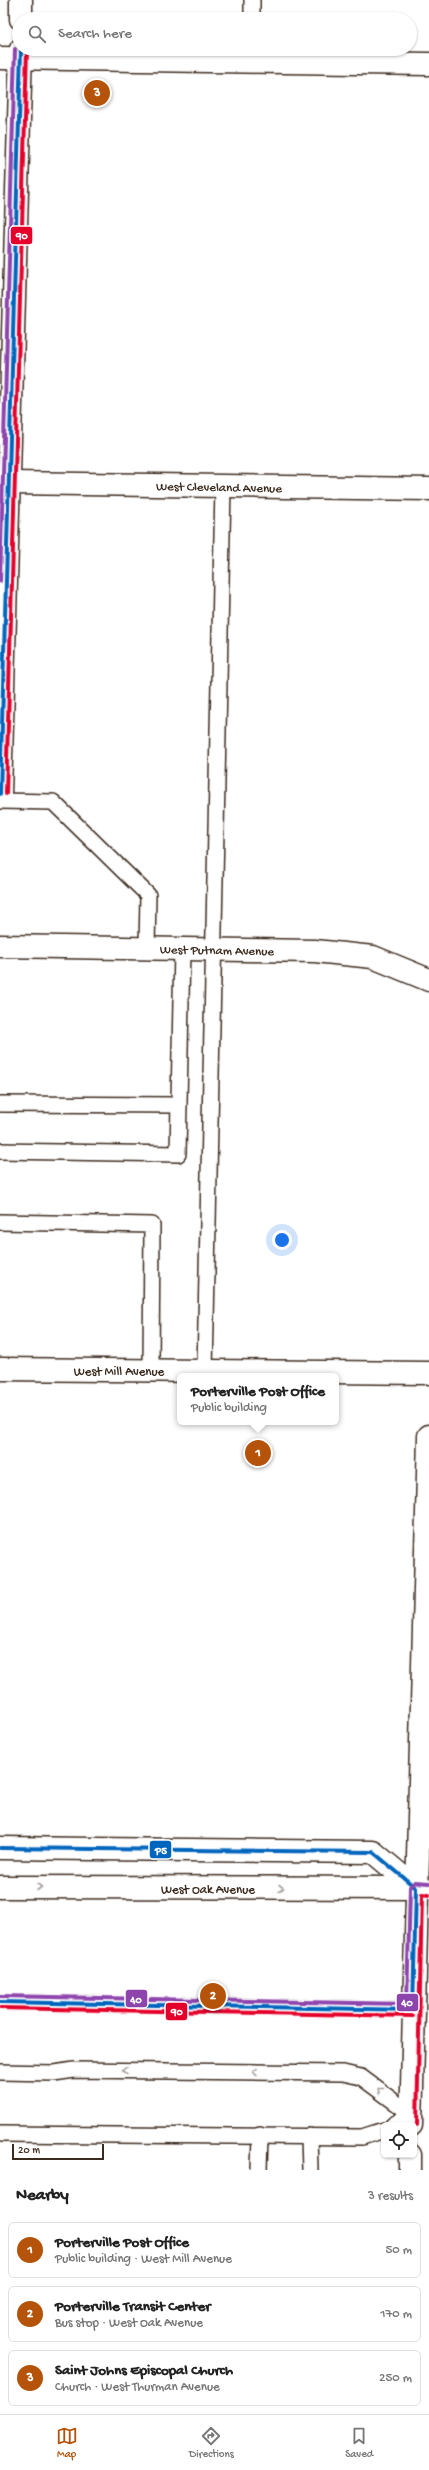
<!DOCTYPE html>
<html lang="en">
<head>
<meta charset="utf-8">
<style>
  :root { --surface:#fff; --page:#f6f6f6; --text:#222; --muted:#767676; --line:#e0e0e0; --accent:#b45309 }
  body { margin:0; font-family:"Gochi Hand",sans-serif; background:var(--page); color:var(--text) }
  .controls { position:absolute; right:12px; bottom:12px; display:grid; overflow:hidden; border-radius:6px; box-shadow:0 1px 3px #0004 }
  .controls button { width:36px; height:36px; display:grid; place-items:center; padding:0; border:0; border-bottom:1px solid var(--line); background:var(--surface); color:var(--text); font:20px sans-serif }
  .scale { position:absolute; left:12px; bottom:10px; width:92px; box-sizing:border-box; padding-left:4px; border:2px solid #3b2a1e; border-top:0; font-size:11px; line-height:14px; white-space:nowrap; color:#3b2a1e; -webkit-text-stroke:3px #fff; paint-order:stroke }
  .you { position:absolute; left:282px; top:1240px; width:14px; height:14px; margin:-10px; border:3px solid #fff; border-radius:50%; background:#1a73e8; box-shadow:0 0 0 6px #1a73e833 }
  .badge { display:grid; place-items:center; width:26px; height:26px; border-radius:50%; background:var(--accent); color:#fff; font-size:13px; font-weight:700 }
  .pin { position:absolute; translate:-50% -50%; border:2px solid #fff; box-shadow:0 1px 4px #0006 }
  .popup { position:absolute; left:177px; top:1373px; width:162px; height:52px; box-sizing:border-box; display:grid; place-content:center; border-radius:6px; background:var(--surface); filter:drop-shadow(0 1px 3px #0005); font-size:13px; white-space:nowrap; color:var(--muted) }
  .popup b { font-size:15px; color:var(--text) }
  .popup::after { content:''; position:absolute; left:50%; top:100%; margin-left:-8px; border:8px solid transparent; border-top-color:var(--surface) }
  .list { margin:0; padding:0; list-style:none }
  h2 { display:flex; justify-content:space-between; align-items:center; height:52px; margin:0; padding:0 16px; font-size:17px }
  h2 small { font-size:13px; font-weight:400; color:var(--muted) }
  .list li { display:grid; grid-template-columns:26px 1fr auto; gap:12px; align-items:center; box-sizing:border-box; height:56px; margin:0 8px 8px; padding:0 8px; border:1px solid var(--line); border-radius:6px }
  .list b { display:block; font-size:15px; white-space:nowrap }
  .list p { margin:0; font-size:13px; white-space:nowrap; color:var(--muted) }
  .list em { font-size:13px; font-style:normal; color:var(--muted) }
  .icon { flex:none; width:22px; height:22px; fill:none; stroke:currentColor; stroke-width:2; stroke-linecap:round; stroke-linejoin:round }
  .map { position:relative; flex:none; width:429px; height:2170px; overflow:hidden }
  .search { position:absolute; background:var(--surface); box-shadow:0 1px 3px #0004; left:12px; right:12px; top:12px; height:44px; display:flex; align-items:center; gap:10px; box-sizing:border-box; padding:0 14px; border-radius:22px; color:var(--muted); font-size:15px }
  .sheet { height:244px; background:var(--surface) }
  nav { display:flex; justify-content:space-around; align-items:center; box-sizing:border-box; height:56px; border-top:1px solid var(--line); background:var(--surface); font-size:11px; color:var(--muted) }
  nav a { display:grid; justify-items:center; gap:2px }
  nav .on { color:var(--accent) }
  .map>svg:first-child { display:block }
</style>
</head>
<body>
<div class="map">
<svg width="429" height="2170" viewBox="0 0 429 2170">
  <rect width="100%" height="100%" fill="#fff"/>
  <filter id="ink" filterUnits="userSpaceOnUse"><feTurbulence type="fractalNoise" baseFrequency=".025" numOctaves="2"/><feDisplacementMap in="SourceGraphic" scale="8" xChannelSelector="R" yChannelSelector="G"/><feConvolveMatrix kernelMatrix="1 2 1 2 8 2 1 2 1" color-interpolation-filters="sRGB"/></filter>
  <g filter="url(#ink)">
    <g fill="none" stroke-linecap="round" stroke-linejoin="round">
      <!-- service casing -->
      <g stroke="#3b2a1e" stroke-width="18">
        <g id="service">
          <path d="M252 0V19"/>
          <path d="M0 801 53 802 148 895 147 948"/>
          <path d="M0 1104 179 1105"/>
          <path d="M0 1151 178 1154 182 949"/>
          <path d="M0 1222 152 1225 151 1370"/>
          <path d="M205 1371 223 486"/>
          <path d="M0 2002 413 2010"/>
          <path d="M0 2072 54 2073 74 2070 343 2073 361 2077 411 2114 393 2125"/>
          <path d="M0 2134 362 2137 384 2130"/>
          <path d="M309 2136 310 2170"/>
          <path d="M259 2170 260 2135"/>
        </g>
      </g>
      <!-- minor casing -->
      <g stroke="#3b2a1e" stroke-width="25">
        <g id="minor">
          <path d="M21 19V0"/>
          <path d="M0 58 429 64"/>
          <path d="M10 483 429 489"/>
          <path d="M0 794 21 49"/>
          <path d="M0 1369 429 1373"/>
          <path d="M0 1848 373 1852 416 1888"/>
          <path d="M0 1887 422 1888"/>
          <path d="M411 2125 429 1436"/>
          <path d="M410 2170V2155"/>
        </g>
      </g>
      <!-- tertiary casing -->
      <g stroke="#3b2a1e" stroke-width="25">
        <path id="tertiary" d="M0 946 315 951 373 957 429 980"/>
      </g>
      <!-- service -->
      <use href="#service" stroke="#fff" stroke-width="15"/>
      <!-- minor -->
      <use href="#minor" stroke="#fff" stroke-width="22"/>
      <!-- tertiary -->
      <use href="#tertiary" stroke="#fff" stroke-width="22"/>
      <!-- bus-1 casing -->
      <g stroke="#fff" stroke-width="7">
        <g id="bus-1">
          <path d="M0 794 21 49"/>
          <path d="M0 1848 373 1852 416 1888 413 2010 0 2002"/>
        </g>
      </g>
      <!-- bus-2 casing -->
      <g stroke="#fff" stroke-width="7">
        <g id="bus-2">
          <path d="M6 794 27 49"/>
          <path d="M0 2008 413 2016"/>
          <path d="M417 2125 422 1894 429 1895"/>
        </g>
      </g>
      <!-- bus-3 casing -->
      <g stroke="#fff" stroke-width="7">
        <g id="bus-3">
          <path d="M0 581 15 49"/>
          <path d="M0 1996 407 2004 410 1887 415 1882 429 1883"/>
        </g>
      </g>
      <!-- bus-1 -->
      <use href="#bus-1" stroke="#0065bd" stroke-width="4"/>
      <!-- bus-2 -->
      <use href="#bus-2" stroke="#e4002b" stroke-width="4"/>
      <!-- bus-3 -->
      <use href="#bus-3" stroke="#8e44ad" stroke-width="4"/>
    </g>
    <!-- one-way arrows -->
    <defs><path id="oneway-chevron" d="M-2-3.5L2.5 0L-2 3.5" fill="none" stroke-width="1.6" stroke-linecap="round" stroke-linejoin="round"/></defs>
    <g stroke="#a79f9a">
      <use href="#oneway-chevron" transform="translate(39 1887)"/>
      <use href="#oneway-chevron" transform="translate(281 1888)"/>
      <use href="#oneway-chevron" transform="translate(125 2070) rotate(-179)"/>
      <use href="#oneway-chevron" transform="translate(255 2072) rotate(-179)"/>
      <use href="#oneway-chevron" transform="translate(380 2090) rotate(-142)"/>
    </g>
  </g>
  <g text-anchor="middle" stroke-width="3.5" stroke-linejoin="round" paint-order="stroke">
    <!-- street labels -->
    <g font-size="13" fill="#3b2a1e" stroke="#fff">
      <text transform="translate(219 486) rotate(1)" y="5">West Cleveland Avenue</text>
      <text transform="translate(217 949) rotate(1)" y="5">West Putnam Avenue</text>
      <text x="119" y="1375">West Mill Avenue</text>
      <text x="208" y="1893">West Oak Avenue</text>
    </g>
  </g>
  <g stroke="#fff" stroke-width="1.5">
    <rect x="10" y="226" width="23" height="19" rx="4" fill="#e4002b"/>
    <rect x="149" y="1840" width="23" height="19" rx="4" fill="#0065bd"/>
    <rect x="125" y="1989" width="23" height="19" rx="4" fill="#8e44ad"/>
    <rect x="396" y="1993" width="23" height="19" rx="4" fill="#8e44ad"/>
    <rect x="165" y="2002" width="23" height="19" rx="4" fill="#e4002b"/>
  </g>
  <g font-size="11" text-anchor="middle" font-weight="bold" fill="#fff">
    <text x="22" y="239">90</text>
    <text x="161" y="1854">P5</text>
    <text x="136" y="2003">40</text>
    <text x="407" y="2006">40</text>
    <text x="177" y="2015">90</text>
  </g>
</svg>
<div class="controls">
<button><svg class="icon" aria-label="locate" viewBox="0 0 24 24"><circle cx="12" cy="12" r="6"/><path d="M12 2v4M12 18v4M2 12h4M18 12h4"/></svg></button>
</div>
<div class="scale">20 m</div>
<div class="you"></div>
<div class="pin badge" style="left:258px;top:1453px">1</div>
<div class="popup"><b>Porterville Post Office</b>Public building</div>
<div class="pin badge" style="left:213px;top:1996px">2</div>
<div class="pin badge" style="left:97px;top:93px">3</div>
<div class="search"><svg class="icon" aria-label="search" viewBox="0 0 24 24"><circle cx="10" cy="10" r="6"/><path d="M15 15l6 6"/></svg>Search here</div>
</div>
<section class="sheet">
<h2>Nearby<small>3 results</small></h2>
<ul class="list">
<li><span class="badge">1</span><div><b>Porterville Post Office</b><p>Public building · West Mill Avenue</p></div><em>50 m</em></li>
<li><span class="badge">2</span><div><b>Porterville Transit Center</b><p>Bus stop · West Oak Avenue</p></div><em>170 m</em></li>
<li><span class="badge">3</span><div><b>Saint Johns Episcopal Church</b><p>Church · West Thurman Avenue</p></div><em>250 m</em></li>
</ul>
</section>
<nav>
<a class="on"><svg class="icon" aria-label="map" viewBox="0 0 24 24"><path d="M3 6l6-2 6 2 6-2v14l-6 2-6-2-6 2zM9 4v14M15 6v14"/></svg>Map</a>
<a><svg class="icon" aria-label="directions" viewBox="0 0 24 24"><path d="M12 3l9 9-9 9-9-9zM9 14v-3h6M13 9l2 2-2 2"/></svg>Directions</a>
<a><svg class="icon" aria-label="saved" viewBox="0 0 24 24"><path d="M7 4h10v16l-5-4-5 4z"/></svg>Saved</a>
</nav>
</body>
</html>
